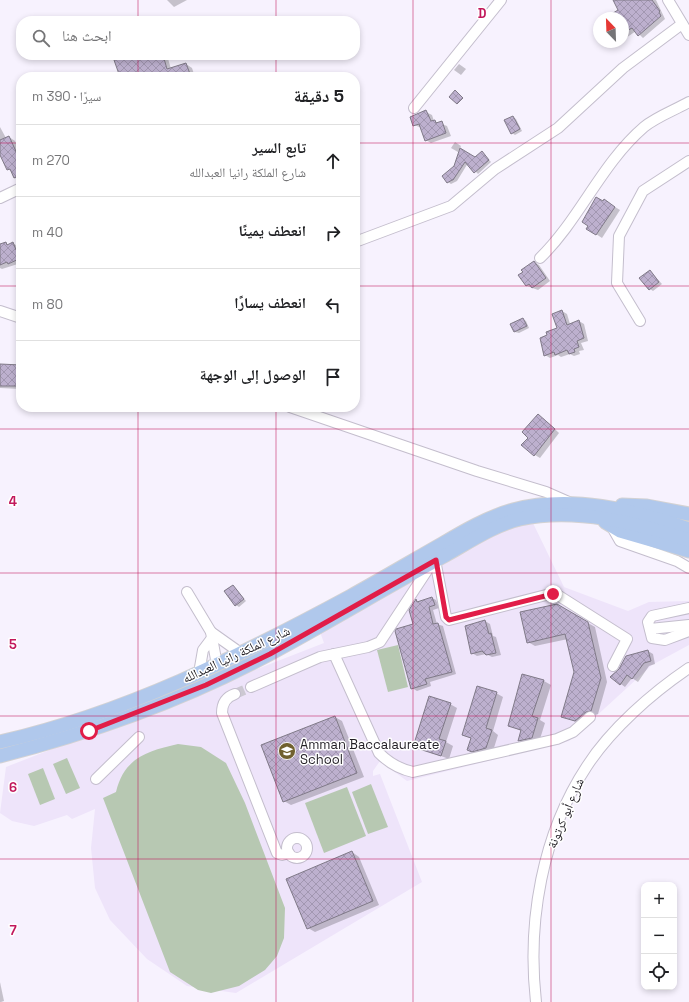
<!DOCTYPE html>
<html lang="ar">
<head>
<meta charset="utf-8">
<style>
  :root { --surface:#fff; --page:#f2f2f2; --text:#202124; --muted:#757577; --line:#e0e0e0 }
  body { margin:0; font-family:"Space Grotesk","Noto Naskh Arabic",sans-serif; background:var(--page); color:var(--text); direction:rtl }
  .controls { position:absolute; right:12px; bottom:12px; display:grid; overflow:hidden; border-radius:8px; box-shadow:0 2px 6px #0003 }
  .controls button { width:36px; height:36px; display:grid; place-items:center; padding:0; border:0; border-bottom:1px solid var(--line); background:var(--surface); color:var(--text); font:20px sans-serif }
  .compass { position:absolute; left:593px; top:12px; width:36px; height:36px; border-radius:50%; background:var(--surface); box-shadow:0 2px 6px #0003; rotate:337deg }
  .stop { position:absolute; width:12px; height:12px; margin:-9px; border:3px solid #e11d48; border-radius:50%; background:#fff }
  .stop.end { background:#e11d48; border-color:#fff; box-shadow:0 1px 4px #0008 }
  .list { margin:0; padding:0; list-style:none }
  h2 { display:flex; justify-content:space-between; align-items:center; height:52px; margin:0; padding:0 16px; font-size:17px }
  h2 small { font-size:13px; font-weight:400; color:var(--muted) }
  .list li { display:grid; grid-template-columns:26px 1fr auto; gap:12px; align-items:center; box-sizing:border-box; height:72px; padding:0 16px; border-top:1px solid var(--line) }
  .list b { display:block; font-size:15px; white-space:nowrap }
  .list p { margin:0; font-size:13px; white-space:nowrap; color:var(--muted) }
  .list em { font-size:13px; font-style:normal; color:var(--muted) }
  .icon { flex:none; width:22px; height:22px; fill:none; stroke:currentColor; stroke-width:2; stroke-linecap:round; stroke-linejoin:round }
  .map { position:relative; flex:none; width:689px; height:1002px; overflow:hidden; direction:ltr }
  .search { position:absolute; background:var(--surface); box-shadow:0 2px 6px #0003; left:16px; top:16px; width:344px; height:44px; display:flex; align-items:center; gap:10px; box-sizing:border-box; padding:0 14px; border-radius:16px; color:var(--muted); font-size:15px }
  .panel { position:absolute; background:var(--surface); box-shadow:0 2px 6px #0003; left:16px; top:72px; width:344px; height:340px; border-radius:16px; direction:rtl }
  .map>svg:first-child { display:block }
</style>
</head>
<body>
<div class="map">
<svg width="689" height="1002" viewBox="0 0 689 1002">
  <defs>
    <pattern id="building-cross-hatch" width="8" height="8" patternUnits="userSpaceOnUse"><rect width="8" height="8" fill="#bdb0ce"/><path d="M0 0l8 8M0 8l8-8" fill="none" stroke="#a297b1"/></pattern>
  </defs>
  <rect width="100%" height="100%" fill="#f7f2fe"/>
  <!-- built -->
  <path fill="#eee4fa" d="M515 520 532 521 564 587 628 611 649 602 689 601V645L652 665 569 741 407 781 380 761 373 771V776L380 774 422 882 236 993 187 986 147 959 110 920 95 888 91 848 95 809 72 819 67 815 34 826 12 821 0 813 6 767 324 643 319 629Z"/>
  <!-- green -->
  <g fill="#b7c8b2">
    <path d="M398 645 408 687 388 692 377 650Z"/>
    <path d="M178 744 201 747 226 763 245 803 285 908 284 938 277 956 265 970 239 986 211 993 198 990 170 972 103 798 116 792C124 758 147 751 178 744Z"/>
    <path d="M67 758 80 788 66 794 53 764Z"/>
    <path d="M43 768 55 799 40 805 28 774Z"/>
    <path d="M371 784 388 827 368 834 352 792Z"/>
    <path d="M347 787 366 836 324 853 305 803Z"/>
  </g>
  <!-- shadow -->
  <g fill="#0003">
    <path d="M167 0H187L174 7Z"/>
    <path d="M631 0H656L665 19 643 38 636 31 623 40V18H609Z"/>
    <path d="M132 55H167L171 69 186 64 192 68 195 77H121Z"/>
    <path d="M459 64 466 69 461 75 454 70Z"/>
    <path d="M224 74 227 77H218Z"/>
    <path d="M426 112 432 115 434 121 447 126 451 136 431 143 426 140 422 128 414 125Z"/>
    <path d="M513 117 516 119 522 131 515 135 512 133Z"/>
    <path d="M0 127 6 138 9 137 15 141 21 154V181L15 178 12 172 8 169 0 154Z"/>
    <path d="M455 142 461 146 458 152 451 148Z"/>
    <path d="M460 150 475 158 482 152 491 162 478 174 468 163 457 181 451 184 448 182Z"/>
    <path d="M603 202 610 204 620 210 602 238 587 228Z"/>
    <path d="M5 243 9 245 13 243 21 249V263L2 269 0 268V245Z"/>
    <path d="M534 262 539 265 550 281 538 290 527 286 520 275Z"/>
    <path d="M650 271 662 284 653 291 650 289Z"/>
    <path d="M562 311 567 314 570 324 579 321 584 324 588 341 581 343 584 350 579 351 580 354 574 356 570 354 561 357 558 355 550 358 545 355 548 336 558 329Z"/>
    <path d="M523 319 526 321 529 328 519 333 515 332 512 325Z"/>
    <path d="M0 365 21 366V389L0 388Z"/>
    <path d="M543 418 559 433 540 458 535 455 529 438Z"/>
    <path d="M233 586 246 601 239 607 236 605Z"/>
    <path d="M432 598 436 600 439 608 433 610 437 624 443 626 456 674 430 682 431 686 417 691 412 688 416 600 420 602Z"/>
    <path d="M557 605 595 627 607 682 598 714 593 716 583 725 562 716 575 672 568 639 535 646 528 642Z"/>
    <path d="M485 621 490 624 493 636 496 637 501 655 492 657 486 654 477 656 472 653Z"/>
    <path d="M648 651 653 654 655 664 649 666 638 682 632 678 625 687 611 677Z"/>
    <path d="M523 675 544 681 551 685 540 720 545 723 539 742 526 745 519 741 521 731 509 725Z"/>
    <path d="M496 693 503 697 493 731 498 735 493 751 476 754 468 750 472 739 464 735Z"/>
    <path d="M450 704 457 708 446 742 453 746 449 759 414 746Z"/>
    <path d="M335 717 342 721 364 777 291 805 284 801Z"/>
    <path d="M352 852 359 857 379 905 315 932 308 928Z"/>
    <path d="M0 982 4 1001 1 1002H0Z"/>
  </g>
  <!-- building -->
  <g fill="url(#building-cross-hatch)" stroke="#807a88">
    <path d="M613 0H652L660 11 659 12 661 16 638 36 632 28 623 33V18H605L618 10Z"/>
    <path d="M128 55H163L167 69 186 63 190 74 179 77H120L114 60Z"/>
    <path d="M455 90 463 98 457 104 449 97Z"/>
    <path d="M426 110 431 121 435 120 436 123 442 121 446 133 425 141 419 124 413 126 410 117Z"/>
    <path d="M513 116 520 129 511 134 504 120Z"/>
    <path d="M9 136 19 158 21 157V175L14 178 10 169 7 170 0 155V140Z"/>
    <path d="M460 148 475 157 482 151 489 160 474 173 465 162 453 180H452L447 183 442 176 454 166Z"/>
    <path d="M596 197 603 201 604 199 615 207 596 235 586 229 588 226 582 222Z"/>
    <path d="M6 242 7 245 13 242 16 250 21 248V258L8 264 7 262 0 265V244Z"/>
    <path d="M534 261 546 278 532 288 529 284 526 286 518 275 523 272 521 270Z"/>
    <path d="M650 270 659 282 649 290 639 278Z"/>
    <path d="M562 310 567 325 579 320 584 338 577 341 579 347 574 349 575 352 569 354 567 350 555 355 554 352 544 356 540 338 547 335 546 332 557 328 552 314Z"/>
    <path d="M523 318 527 326 514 332 510 324Z"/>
    <path d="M0 364 21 365V386H0Z"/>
    <path d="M538 414 555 429 534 456 521 445 528 438 522 432Z"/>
    <path d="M233 585 244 599 235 606 224 591Z"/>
    <path d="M432 597 435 605 429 607 433 624 438 623 452 672 425 679 427 684 411 689 395 631 396 629 413 624 409 610 416 599 417 602Z"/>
    <path d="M557 604 588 622 601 678 591 711 586 712 575 721 561 717 574 672 565 634 527 643 520 612Z"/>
    <path d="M485 620 489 634 491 633 496 653 486 655 482 651 471 654 465 626Z"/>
    <path d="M648 650 651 661 644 663 632 679 627 675 620 685 610 677 619 669 626 656Z"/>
    <path d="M522 674 544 680 532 716 538 718 532 738 518 741 521 730 508 726Z"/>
    <path d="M477 686 497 692 486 728 492 730 486 748 472 752 467 750 471 738 462 735Z"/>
    <path d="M429 696 451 703 439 739 446 741 441 756 413 747Z"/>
    <path d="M335 716 357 773 283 802 261 745Z"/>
    <path d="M352 851 373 901 307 929 286 879Z"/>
  </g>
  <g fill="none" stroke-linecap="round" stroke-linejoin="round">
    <!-- minor-tunnel -->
    <path stroke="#ccc8d2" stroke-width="10" stroke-dasharray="10 5" stroke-linecap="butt" d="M235 694 251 687"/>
    <!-- minor casing -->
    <g stroke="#c4becd" stroke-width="12">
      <g id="minor">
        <path d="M668 0 689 35"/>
        <path d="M414 108 501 0"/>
        <path d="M0 198 21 188"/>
        <path d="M355 242 451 206 495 169 558 128 623 68 682 24"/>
        <path d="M540 258C580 219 601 164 644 127 656 117 675 110 689 102"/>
        <path d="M0 311 21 318"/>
        <path d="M640 321 617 283 619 236 643 191 689 161"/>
        <path d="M290 407 477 471 546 492 571 503"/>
        <path d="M612 527 620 541 677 561 689 568"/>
        <path d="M435 560 446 617 449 620 550 594H556L627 639 613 666"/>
        <path d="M187 592 211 632 217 665"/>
        <path d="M689 608 652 616 648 622 652 638 665 640 689 631"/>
        <path d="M650 629 689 625"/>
        <path d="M211 632 242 654"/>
        <path d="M334 654 379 753C389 763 399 769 413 772L557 739 573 732 590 717"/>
        <path d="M199 673 203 650 212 638"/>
        <path d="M251 687 320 657 368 647 380 642 432 563"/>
        <path d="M235 694C226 697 222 703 222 713L277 853 282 855 289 853"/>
        <path d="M96 779 139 737"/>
        <circle cx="297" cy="848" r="10"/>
        <path d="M536 1002C527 922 542 834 587 766 611 729 652 693 689 668"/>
      </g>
    </g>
    <!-- major casing -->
    <g stroke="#d3d2d3" stroke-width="15">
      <g id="major">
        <path d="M622 505 647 506 689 514"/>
        <path d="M605 522 620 531 689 551"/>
        <path d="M0 742C126 713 238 657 351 596 382 579 412 561 442 544 464 531 488 517 513 510 570 494 634 510 689 529"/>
        <path d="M0 756C98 731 197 695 286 645 339 616 392 584 446 555 469 542 494 525 520 519 576 507 636 523 689 540"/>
      </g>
    </g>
    <!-- minor -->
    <use href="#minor" stroke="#fff" stroke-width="10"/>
    <!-- major -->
    <use href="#major" stroke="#b0c8ec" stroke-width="13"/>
  </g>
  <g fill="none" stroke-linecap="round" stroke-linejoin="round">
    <!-- route -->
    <path stroke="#e11d48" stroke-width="5" d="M89 731 206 685 270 654 436 560 446 617 449 620 553 594"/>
  </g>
  <!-- grid -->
  <path fill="none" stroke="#c2185b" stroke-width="1" stroke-opacity="0.55" d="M138 0V21M276 0V21M413 0V1002M551 0V1002M138 55V77M276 55V77M0 143H21M355 143H689M0 286H21M355 286H689M138 407V1002M276 407V1002M0 429H689M0 573H689M0 716H689M0 859H689"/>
  <!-- icons -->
  <defs>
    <g id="school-disc" transform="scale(0.9)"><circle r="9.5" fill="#70602e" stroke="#fff"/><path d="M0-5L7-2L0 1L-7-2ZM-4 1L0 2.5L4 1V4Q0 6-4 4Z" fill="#fff"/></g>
  </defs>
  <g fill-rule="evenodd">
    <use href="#school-disc" x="287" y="751"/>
  </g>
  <g text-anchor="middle" stroke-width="3" stroke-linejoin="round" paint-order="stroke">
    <!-- street labels -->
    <g font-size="13" fill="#211e24" stroke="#fff">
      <text transform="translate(236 654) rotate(-25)" y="5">شارع الملكة رانيا العبدالله</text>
      <text transform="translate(565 813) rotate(-67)" y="5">شارع أبو كرتونة</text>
    </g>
    <!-- poi labels -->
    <g font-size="13" fill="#211e24" stroke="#fff" text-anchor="start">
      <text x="300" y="749">Amman Baccalaureate<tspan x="300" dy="15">School</tspan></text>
    </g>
  </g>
  <g font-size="13" text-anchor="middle" font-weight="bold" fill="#c2185b" stroke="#fff" stroke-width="3" stroke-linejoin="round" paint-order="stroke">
    <text x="482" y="18">D</text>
    <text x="13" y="506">4</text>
    <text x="13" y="649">5</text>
    <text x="13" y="792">6</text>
    <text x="13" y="935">7</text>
  </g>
</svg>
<div class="controls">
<button>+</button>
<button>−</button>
<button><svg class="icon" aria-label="locate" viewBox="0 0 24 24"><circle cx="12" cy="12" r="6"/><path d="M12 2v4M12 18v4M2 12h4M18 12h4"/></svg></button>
</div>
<svg class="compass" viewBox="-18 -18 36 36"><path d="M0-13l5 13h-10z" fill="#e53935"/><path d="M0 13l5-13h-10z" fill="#757577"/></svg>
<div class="stop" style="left:89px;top:731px"></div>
<div class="stop end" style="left:553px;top:594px"></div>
<div class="search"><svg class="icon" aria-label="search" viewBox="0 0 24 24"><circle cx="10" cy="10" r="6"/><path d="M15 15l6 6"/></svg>ابحث هنا</div>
<section class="panel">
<h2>5 دقيقة<small>سيرًا · 390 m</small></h2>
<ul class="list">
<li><svg class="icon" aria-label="ahead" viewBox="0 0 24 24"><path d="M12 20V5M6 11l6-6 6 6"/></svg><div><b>تابع السير</b><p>شارع الملكة رانيا العبدالله</p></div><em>270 m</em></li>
<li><svg class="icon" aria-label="right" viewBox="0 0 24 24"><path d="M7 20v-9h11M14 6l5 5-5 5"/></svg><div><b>انعطف يمينًا</b></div><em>40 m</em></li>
<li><svg class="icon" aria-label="left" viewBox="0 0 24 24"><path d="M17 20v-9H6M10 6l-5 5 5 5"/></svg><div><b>انعطف يسارًا</b></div><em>80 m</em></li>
<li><svg class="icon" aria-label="arrive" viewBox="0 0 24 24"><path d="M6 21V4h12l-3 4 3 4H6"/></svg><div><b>الوصول إلى الوجهة</b></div></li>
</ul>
</section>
</div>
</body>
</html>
